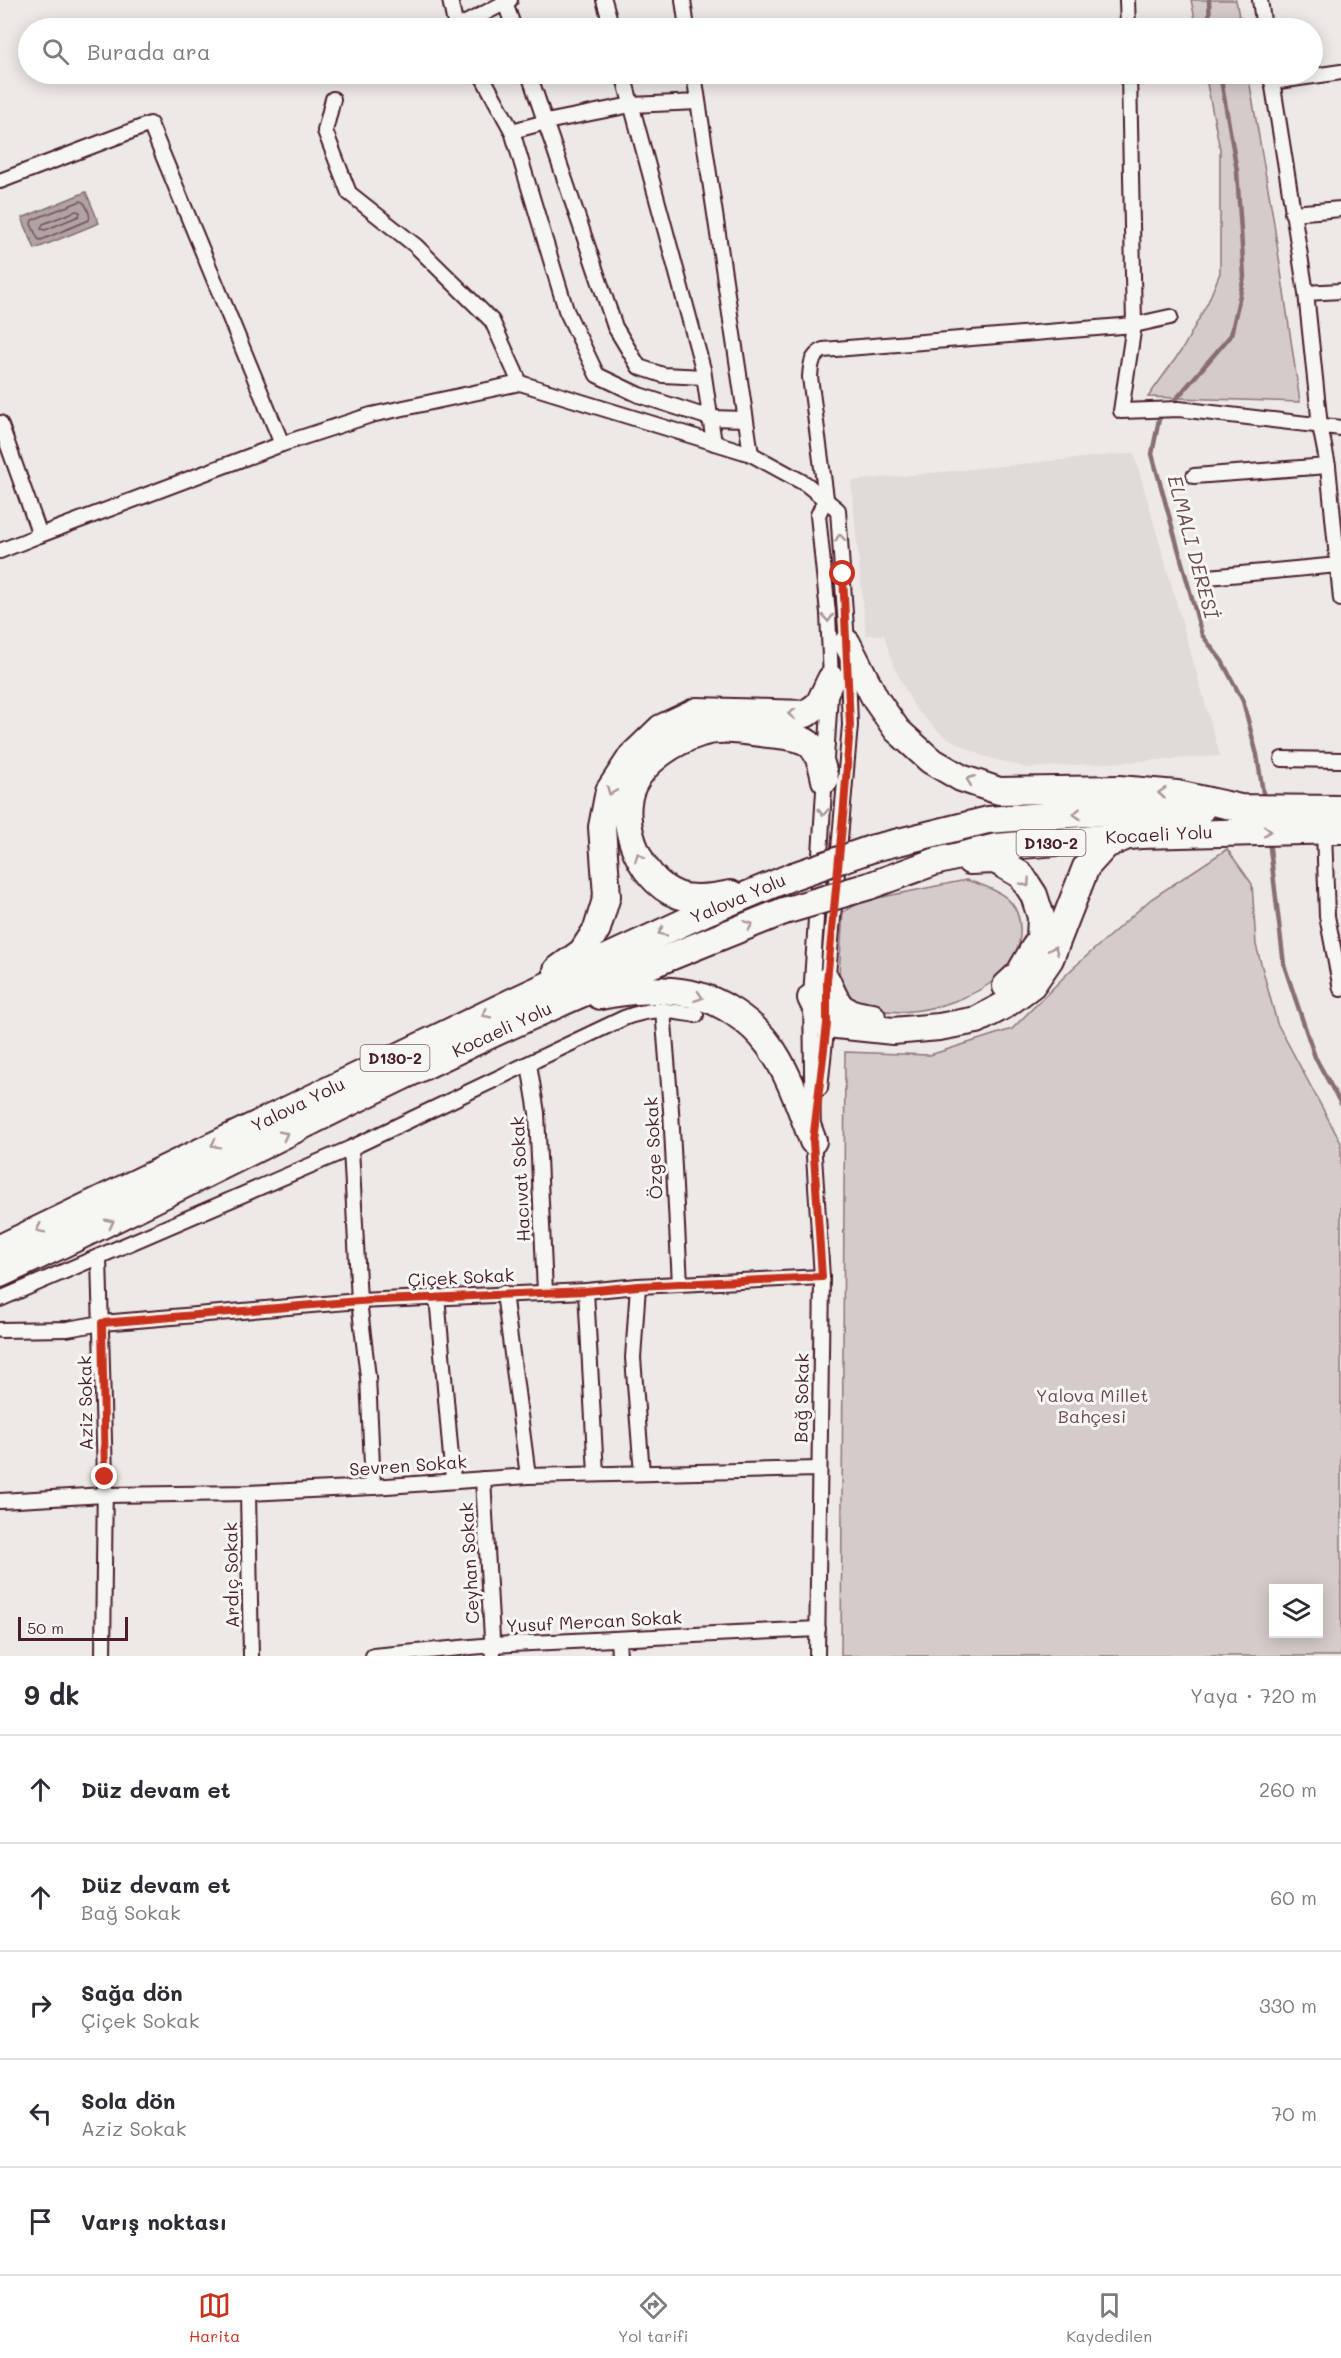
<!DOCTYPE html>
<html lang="tr">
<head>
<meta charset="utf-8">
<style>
  :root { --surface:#fff; --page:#f7f7f7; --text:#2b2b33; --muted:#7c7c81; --line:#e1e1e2; --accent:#c8321e }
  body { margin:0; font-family:Mali,sans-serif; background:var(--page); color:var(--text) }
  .controls { position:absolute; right:18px; bottom:18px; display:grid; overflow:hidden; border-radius:0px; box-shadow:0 3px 15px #0003 }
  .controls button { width:54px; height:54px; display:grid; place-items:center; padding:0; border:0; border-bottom:2px solid var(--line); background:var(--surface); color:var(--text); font:30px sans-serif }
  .scale { position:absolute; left:18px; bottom:15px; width:110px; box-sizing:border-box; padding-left:6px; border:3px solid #4a1f2b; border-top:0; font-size:16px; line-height:21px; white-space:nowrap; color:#4a1f2b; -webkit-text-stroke:4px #f6f6f2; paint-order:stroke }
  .stop { position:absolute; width:18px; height:18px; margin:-14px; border:4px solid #c8321e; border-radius:50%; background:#fff }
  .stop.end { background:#c8321e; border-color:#fff; box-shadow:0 2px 6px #0008 }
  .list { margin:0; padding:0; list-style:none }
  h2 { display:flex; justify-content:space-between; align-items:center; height:78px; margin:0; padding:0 24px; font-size:26px }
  h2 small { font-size:20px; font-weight:400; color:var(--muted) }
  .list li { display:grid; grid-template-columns:39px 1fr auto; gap:18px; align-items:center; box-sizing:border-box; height:108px; padding:0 24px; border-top:2px solid var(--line) }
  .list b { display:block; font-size:22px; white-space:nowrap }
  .list p { margin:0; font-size:20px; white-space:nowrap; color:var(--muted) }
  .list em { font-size:20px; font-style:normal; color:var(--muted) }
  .icon { flex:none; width:33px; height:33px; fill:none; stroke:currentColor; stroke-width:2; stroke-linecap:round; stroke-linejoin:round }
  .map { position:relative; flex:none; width:1341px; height:1656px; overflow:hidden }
  .search { position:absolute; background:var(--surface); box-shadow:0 3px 15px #0003; left:18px; right:18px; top:18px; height:66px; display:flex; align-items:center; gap:15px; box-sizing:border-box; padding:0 21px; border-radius:33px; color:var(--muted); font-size:22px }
  .sheet { height:618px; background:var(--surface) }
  nav { display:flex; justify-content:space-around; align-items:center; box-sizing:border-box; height:84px; border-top:2px solid var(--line); background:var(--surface); font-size:16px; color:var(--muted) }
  nav a { display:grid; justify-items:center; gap:3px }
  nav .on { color:var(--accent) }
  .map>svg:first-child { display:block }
</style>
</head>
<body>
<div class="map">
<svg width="1341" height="1656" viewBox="0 0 1341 1656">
  <rect width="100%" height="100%" fill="#ece9e6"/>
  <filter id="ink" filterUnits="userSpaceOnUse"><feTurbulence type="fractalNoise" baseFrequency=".0167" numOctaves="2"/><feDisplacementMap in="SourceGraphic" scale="12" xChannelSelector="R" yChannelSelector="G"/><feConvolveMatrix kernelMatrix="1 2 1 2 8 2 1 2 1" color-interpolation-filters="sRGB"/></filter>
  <g filter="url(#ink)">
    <!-- built -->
    <path fill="#e0dad8" d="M1134 453 1220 756 1027 768 983 756 942 735 915 708 894 667 884 635H866L851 481Z"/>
    <!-- green -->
    <g fill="#d4cbca" stroke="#8f757a" stroke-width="1.5" fill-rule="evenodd">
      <path d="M1191 0H1236L1241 28H1197Z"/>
      <path d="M1205 74H1248L1273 217 1300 402 1148 397 1183 348 1208 302 1220 273V149Z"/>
      <path d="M1227 849 1252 884 1256 945 1277 1023 1341 1143V1656H841L845 1052 930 1055 1012 1029 1072 969 1151 899ZM1318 1588V1634H1274V1588Z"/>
      <path d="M966 880C1001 890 1026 901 1019 944 1017 952 1015 963 1009 969 1006 974 999 977 995 980 956 1009 876 1029 838 990L843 912 863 901Z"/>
    </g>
    <!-- water -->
    <path fill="#b1a2a3" stroke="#886e73" stroke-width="1.5" d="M86 192 99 223 35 249 22 218Z"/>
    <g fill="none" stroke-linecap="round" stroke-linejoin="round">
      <!-- shore -->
      <g stroke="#73535b" stroke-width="1.5">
        <path d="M81 201C86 203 91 215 89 220L41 240 38 239 31 224 32 220Z"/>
        <path d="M76 211 80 212 79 216 45 230 41 229 43 224Z"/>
      </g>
      <!-- stream -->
      <g stroke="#886e73" stroke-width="4.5">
        <path d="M1209 0 1210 28"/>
        <path d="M1171 405 1231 335 1244 277 1237 171 1220 74"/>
        <path d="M1163 414 1159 419 1152 454 1202 635 1222 661 1243 701 1257 755 1264 799"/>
        <path d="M1269 840 1284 965 1315 1057 1341 1104"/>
      </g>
      <!-- street casing -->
      <g stroke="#4a1f2b" stroke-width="18">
        <g id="street">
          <path d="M450 0 456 28"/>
          <path d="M504 0 514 28"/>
          <path d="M604 0 612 28"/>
          <path d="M683 0 687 28"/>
          <path d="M1127 0 1128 28"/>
          <path d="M1260 0 1264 28"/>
          <path d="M456 28 510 0"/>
          <path d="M481 74 512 131 566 310 597 375 639 395 710 418 745 419"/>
          <path d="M529 74 615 327 639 367 663 375 704 377"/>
          <path d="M623 74 703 369 714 443"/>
          <path d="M694 74 751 454"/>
          <path d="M1129 74 1134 325 1121 411 1179 409 1341 428"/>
          <path d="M1271 74 1306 293 1320 426 1328 466 1341 599"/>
          <path d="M1272 82 1341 72"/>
          <path d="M333 99 325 131 349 193 416 246 492 321 520 383"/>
          <path d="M512 131 546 122 631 105 698 102"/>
          <path d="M0 181 150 124 282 444"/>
          <path d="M1292 213 1341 209"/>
          <path d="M1306 293 1341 291"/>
          <path d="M0 423 40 535 282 444 371 415 520 383 751 454 806 484 838 510 847 643 850 725 827 986"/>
          <path d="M1194 476 1328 466"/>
          <path d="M0 551 40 535"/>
          <path d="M1208 577 1338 565"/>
          <path d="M1282 759 1341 760"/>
          <path d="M1324 831 1327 916 1341 989"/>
          <path d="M663 1010 671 1110 680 1284"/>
          <path d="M529 1064 537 1113 545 1292"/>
          <path d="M820 1088 827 1021"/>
          <path d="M351 1148 359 1301 368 1377 373 1487"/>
          <path d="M99 1258 105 1477 103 1656"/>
          <path d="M638 1286 633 1358 642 1473"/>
          <path d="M586 1291 596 1474"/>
          <path d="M504 1293 528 1476"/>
          <path d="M437 1296 453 1480"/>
          <path d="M0 1299 351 1148 624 1018C654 1007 665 1010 696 1015"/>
          <path d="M0 1330 67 1329 102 1323 359 1301 586 1291 638 1286 822 1277"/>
          <path d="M483 1479 493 1656"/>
          <path d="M248 1493 251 1656"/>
          <path d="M0 1501 105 1495 248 1493 373 1487 528 1476 818 1469"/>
          <path d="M618 1639 619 1656"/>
          <path d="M373 1656 493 1645 818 1629"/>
          <path d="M817 1656 822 1277 813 1141 811 998 831 679 828 613 818 515 826 498 810 377C811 364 811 357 823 350L1134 325 1170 317"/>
        </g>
      </g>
      <!-- highway casing -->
      <g stroke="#4a1f2b" stroke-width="30">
        <g id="highway">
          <path d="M847 643 876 700 897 730 930 760 961 778 999 791 1119 789 1177 794 1240 808 1341 809"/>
          <path d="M874 848 988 820 1084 813 1201 810"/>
          <path d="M970 861 995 860 1021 875 1034 895 1041 917 1040 938 1019 974 1006 986"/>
          <path d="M869 886 934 862 997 847 1141 835 1341 830"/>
          <path d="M731 894C717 897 699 899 685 897 643 889 615 822 633 785 645 760 675 741 701 733 721 726 748 732 769 734 808 738 817 740 825 780"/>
          <path d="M557 970 582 952 597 929 607 896 602 827 609 791 632 756 661 728 697 711 806 714 819 704 831 679"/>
          <path d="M827 981C839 1009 841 1013 872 1017"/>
          <path d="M600 996C628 990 663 988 692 994 720 1000 751 1021 768 1044 788 1070 801 1110 813 1141"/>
          <path d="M811 998 823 1022 827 1024 893 1031 939 1027 977 1020 1005 1005 1032 985 1050 959 1086 867 1106 845 1123 838"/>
          <path d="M0 1248 516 1000 706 912 793 876"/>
          <path d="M0 1274C187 1187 369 1088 558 1004 632 971 708 942 784 911"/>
        </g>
      </g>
      <!-- street -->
      <use href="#street" stroke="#f6f6f2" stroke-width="14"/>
      <!-- highway -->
      <use href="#highway" stroke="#f6f6f2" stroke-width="26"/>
      <!-- highway-bridge casing -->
      <g stroke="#4a1f2b" stroke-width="30" stroke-linecap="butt">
        <g id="highway-bridge">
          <path d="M793 876 874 848"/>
          <path d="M784 911 869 886"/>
        </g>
      </g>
      <!-- highway-bridge -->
      <use href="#highway-bridge" stroke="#f6f6f2" stroke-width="26"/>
    </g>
    <!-- one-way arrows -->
    <defs><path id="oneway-chevron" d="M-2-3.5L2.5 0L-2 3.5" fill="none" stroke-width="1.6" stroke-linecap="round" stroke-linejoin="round" transform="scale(1.5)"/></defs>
    <g stroke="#a99598">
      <use href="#oneway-chevron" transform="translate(840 538) rotate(-94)"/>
      <use href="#oneway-chevron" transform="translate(828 618) rotate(87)"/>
      <use href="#oneway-chevron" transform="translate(792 714) rotate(-177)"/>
      <use href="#oneway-chevron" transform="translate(970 780) rotate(-159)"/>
      <use href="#oneway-chevron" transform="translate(611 791) rotate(112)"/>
      <use href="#oneway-chevron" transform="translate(1162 793) rotate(-176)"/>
      <use href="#oneway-chevron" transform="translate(823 812) rotate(94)"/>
      <use href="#oneway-chevron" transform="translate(1077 814) rotate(176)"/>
      <use href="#oneway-chevron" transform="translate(1267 831) rotate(-1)"/>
      <use href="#oneway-chevron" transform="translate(639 857) rotate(-112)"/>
      <use href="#oneway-chevron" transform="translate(1026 883) rotate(56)"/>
      <use href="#oneway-chevron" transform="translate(749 925) rotate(-22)"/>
      <use href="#oneway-chevron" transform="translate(662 932) rotate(155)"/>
      <use href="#oneway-chevron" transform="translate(1054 950) rotate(-68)"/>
      <use href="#oneway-chevron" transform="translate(699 997) rotate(19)"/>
      <use href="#oneway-chevron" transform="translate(486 1014) rotate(154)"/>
      <use href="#oneway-chevron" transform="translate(284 1135) rotate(-27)"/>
      <use href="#oneway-chevron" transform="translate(215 1144) rotate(154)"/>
      <use href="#oneway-chevron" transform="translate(110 1223) rotate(-27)"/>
      <use href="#oneway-chevron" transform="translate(40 1229) rotate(154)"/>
    </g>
  </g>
  <g fill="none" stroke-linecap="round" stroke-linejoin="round" filter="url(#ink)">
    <!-- route -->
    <path stroke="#c8321e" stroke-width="8" d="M105 1477 102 1323 359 1301 586 1291 638 1286 822 1277 813 1141 827 1024V981L844 806 850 725 843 574"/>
  </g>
  <g text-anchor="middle" stroke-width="6" stroke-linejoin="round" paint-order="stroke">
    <!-- shield labels -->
    <g fill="#f6f6f2" stroke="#7e6067" stroke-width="1.5">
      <rect x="1016.5" y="830" width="69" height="26" rx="4.5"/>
      <rect x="360.5" y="1045" width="69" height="26" rx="4.5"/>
    </g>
    <g font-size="16" font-weight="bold" fill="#4a1f2b">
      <text x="1051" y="849">D130-2</text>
      <text x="395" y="1064">D130-2</text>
    </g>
    <!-- street labels -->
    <g font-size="18" fill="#4a1f2b" stroke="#f6f6f2">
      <text transform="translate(1159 835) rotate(-3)" y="6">Kocaeli̇ Yolu</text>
      <text transform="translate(738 899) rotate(-23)" y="6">Yalova Yolu</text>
      <text transform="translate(502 1030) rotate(-25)" y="6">Kocaeli̇ Yolu</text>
      <text transform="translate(298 1105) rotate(-26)" y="6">Yalova Yolu</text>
      <text transform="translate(654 1148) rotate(-93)" y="6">Özge Sokak</text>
      <text transform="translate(521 1179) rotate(-93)" y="6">Hacıvat Sokak</text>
      <text transform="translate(461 1278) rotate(-3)" y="6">Çiçek Sokak</text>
      <text transform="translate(802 1398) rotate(-89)" y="6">Bağ Sokak</text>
      <text transform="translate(86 1403) rotate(-91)" y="6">Aziz Sokak</text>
      <text transform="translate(408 1466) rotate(-4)" y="6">Sevren Sokak</text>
      <text transform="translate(470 1563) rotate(-93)" y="6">Ceyhan Sokak</text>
      <text transform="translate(232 1575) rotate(-91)" y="6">Ardıç Sokak</text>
      <text transform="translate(594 1622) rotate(-3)" y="6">Yusuf Mercan Sokak</text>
    </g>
    <!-- park labels -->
    <g font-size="18" fill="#6c4a53" stroke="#f6f6f2">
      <text x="1092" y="1402">Yalova Millet<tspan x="1092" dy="21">Bahçesi</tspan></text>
    </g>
    <!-- water labels -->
    <g font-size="20" font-style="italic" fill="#6e4d55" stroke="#f6f6f2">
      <text transform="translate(1193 547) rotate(75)" y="7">ELMALI DERESİ</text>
    </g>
  </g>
</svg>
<div class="controls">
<button><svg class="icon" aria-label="layers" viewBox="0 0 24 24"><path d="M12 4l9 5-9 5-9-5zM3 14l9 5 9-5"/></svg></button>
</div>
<div class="scale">50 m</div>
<div class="stop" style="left:843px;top:574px"></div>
<div class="stop end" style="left:105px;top:1477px"></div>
<div class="search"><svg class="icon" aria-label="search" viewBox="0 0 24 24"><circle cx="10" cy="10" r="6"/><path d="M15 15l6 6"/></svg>Burada ara</div>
</div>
<section class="sheet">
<h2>9 dk<small>Yaya · 720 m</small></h2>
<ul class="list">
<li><svg class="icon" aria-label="ahead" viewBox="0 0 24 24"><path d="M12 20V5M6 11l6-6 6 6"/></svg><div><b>Düz devam et</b></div><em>260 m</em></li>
<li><svg class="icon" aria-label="ahead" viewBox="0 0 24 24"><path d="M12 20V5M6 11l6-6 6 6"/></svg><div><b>Düz devam et</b><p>Bağ Sokak</p></div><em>60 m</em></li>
<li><svg class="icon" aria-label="right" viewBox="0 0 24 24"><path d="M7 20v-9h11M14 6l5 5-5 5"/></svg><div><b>Sağa dön</b><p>Çiçek Sokak</p></div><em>330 m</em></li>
<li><svg class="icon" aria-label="left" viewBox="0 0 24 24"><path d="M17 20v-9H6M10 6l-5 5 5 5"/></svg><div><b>Sola dön</b><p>Aziz Sokak</p></div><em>70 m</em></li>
<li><svg class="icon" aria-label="arrive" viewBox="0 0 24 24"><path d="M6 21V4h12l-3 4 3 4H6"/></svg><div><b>Varış noktası</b></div></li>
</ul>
</section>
<nav>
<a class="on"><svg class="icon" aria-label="map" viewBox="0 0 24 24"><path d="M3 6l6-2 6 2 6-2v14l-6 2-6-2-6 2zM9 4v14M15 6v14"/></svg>Harita</a>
<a><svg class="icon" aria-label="directions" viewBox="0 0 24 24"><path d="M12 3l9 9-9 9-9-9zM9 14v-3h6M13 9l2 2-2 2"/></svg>Yol tarifi</a>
<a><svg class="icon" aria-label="saved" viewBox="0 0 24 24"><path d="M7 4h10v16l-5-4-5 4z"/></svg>Kaydedilen</a>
</nav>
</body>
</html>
